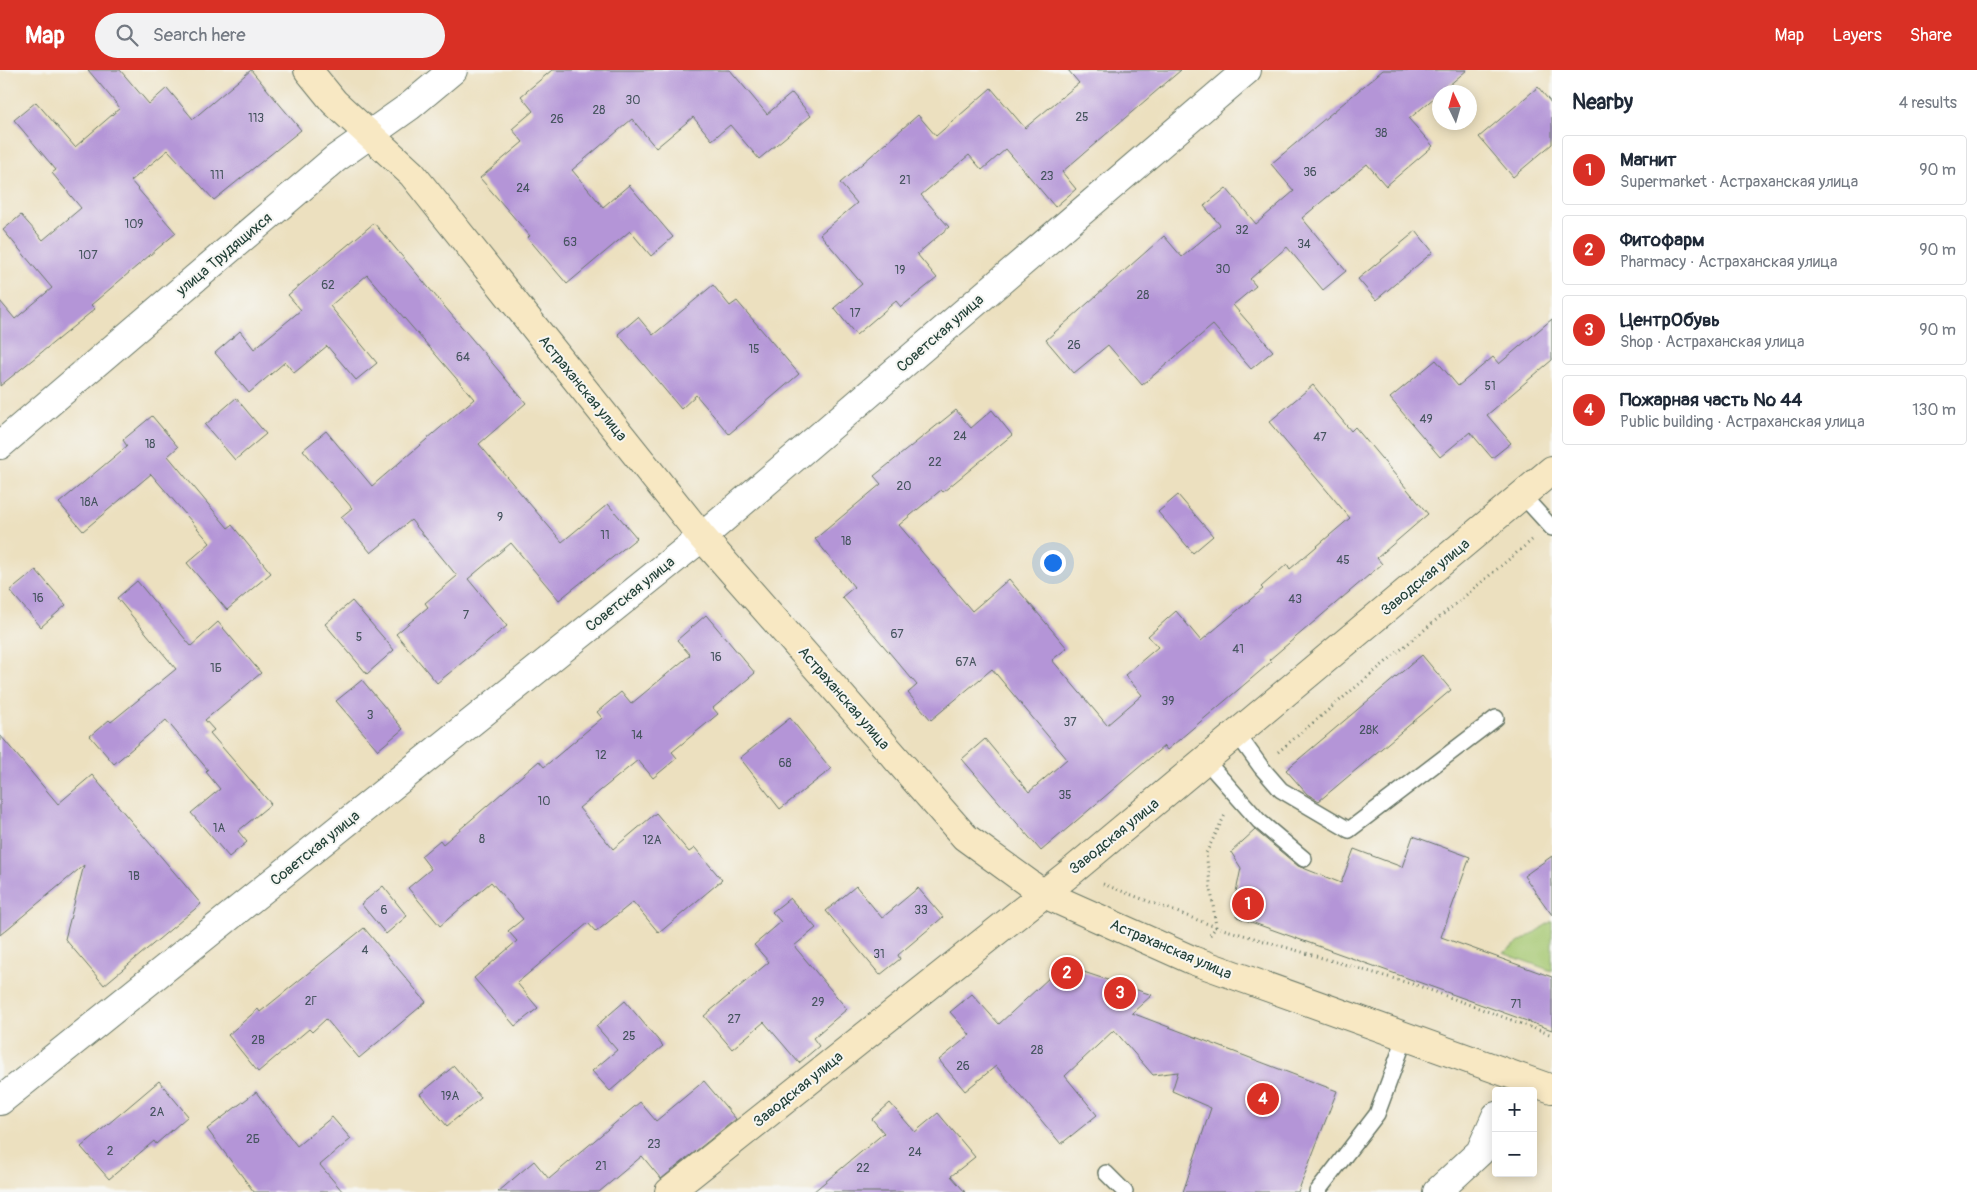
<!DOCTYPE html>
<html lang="en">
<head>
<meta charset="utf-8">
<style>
  :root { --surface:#fff; --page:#f2f2f3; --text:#1f2937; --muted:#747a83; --line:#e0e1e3; --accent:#d93025 }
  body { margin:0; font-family:Pangolin,sans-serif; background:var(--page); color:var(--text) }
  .controls { position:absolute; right:15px; bottom:15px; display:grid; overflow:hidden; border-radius:5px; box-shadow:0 2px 12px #0003 }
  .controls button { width:45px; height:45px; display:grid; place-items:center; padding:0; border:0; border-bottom:1px solid var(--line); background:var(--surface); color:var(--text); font:25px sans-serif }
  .compass { position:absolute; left:1432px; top:15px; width:45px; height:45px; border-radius:50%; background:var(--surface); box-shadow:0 2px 12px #0003; rotate:355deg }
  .you { position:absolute; left:1052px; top:492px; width:18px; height:18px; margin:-12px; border:4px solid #fff; border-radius:50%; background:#1a73e8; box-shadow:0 0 0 8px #1a73e833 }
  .badge { display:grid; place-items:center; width:32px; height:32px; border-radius:50%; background:var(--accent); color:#fff; font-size:16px; font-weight:700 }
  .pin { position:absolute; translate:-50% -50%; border:2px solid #fff; box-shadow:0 1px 5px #0006 }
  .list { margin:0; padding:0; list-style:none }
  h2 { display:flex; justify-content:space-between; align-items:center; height:65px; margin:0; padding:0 20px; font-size:21px }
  h2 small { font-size:16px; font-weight:400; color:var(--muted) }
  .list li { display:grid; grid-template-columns:32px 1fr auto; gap:15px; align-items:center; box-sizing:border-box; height:70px; margin:0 10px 10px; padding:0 10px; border:1px solid var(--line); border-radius:5px }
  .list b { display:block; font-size:19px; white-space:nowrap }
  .list p { margin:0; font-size:16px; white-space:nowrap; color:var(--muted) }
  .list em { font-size:16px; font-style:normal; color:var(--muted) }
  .icon { flex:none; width:28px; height:28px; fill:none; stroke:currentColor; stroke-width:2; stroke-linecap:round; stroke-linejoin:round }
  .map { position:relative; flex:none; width:1552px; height:1122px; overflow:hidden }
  header { display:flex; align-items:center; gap:30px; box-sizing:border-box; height:70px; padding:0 25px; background:var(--accent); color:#fff }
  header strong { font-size:24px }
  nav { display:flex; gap:28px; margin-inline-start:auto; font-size:18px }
  .search { width:350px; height:45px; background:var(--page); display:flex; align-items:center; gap:12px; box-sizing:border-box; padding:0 18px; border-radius:28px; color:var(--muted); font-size:19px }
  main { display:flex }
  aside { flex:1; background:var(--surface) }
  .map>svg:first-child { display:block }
</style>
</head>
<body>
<header>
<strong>Map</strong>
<div class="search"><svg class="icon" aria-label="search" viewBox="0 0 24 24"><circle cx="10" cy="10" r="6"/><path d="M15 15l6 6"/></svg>Search here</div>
<nav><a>Map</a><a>Layers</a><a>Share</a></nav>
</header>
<main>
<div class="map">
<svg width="1552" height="1122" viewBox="0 0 1552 1122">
  <rect width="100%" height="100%" fill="#f6f6f2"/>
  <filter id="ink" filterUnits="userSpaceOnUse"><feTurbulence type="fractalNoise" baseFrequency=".02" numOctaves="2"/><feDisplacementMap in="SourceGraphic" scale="10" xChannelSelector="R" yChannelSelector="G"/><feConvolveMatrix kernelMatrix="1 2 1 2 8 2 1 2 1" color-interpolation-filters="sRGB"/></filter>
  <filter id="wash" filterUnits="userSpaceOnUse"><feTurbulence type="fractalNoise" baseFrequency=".0096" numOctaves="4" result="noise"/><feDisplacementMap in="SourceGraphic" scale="20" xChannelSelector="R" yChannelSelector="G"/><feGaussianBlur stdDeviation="1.12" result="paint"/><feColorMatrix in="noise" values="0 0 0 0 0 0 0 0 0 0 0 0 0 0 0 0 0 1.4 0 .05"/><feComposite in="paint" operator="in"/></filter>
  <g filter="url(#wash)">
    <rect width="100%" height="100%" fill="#ece0bf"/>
    <!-- green -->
    <path fill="#a4c770" stroke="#628252" d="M1552 851V901L1503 883Z"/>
    <g id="blocks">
      <!-- building -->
      <g fill="#b495d7">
        <path d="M88 0H120L149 34 167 18 193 49 251 0 301 60 214 130 168 80 131 111 176 163 91 235 95 239 0 316V231L15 249 52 218 3 160 21 145 43 170 81 138 52 103 56 100 14 50 36 32 75 77 120 38Z"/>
        <path d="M552 0H730L767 44 792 23 811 46 759 89 730 55 712 70 693 47 656 78 632 49 572 100 603 137 629 115 673 167 651 186 630 161 567 214 527 167 530 166 480 108 523 72 512 59 533 41 521 26Z"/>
        <path d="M1068 0H1181L1062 102 1076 119 1055 137 1006 79 982 100 969 85 921 125 949 157 917 184 937 208 901 237 896 231 856 265 834 238 862 214 820 164 857 133 840 113 918 45 936 66 991 18 1025 58 1079 13Z"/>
        <path d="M1383 0H1467L1409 49 1433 76 1386 116 1367 94 1302 148 1346 201 1323 220 1287 177 1250 209 1256 216 1233 235 1273 281 1251 299 1213 255 1142 315 1108 275 1074 303 1046 270 1164 166 1182 187 1220 155 1204 136 1226 118 1256 154 1294 121 1271 94Z"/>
        <path d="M1538 17 1552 34V74L1513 107 1479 67Z"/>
        <path d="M374 153 526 333 479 374 562 472 608 434 637 468 559 530 511 473 468 509 507 556 437 613 396 564 428 537 425 533 457 506 411 450 371 483 341 447 352 438 303 380 326 361 372 416 474 329 367 205 330 236 377 293 356 310 327 276 294 303 285 292 249 323 215 283 240 261 254 279 301 240 288 225Z"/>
        <path d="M1416 161 1433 182 1376 230 1358 209Z"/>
        <path d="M713 215 730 236 737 231 799 304 729 364 696 325 681 339 618 264 638 247 653 265Z"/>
        <path d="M1552 249V290L1487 345 1511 373 1492 388 1470 362 1440 387 1390 328 1436 290 1458 316 1493 287 1499 294Z"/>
        <path d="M1313 315 1351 361 1355 357 1428 444 1377 488 1382 494 1269 590 1271 592 1167 680 1164 676 1041 781 962 689 985 669 1029 722 1067 689 992 599 931 650 908 623 917 615 842 527 854 517 815 469 881 414 874 406 956 340 971 358 992 340 1012 365 943 422 941 420 899 455 972 541 1009 509 1067 578 1052 590 1107 655 1142 625 1125 605 1158 577 1148 566 1176 541 1201 571 1263 519 1261 517 1287 494 1290 499 1350 448 1269 352Z"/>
        <path d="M236 328 266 364 235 390 205 355Z"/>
        <path d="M152 346 178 377 168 386 228 458 232 455 271 503 227 540 187 493 210 473 151 404 83 461 59 433 127 376 123 370Z"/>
        <path d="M1178 425 1213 466 1193 483 1158 442Z"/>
        <path d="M36 500 66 535 41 557 10 521Z"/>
        <path d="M137 511 191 576 218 552 261 603 205 650 214 660 210 663 271 734 238 761 247 772 229 787 191 743 220 719 206 702 208 700 166 650 114 694 90 666 109 650 111 652 176 599 117 528Z"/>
        <path d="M352 531 394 580 367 604 325 554Z"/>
        <path d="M706 545 755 603 713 638 718 644 672 682 677 688 653 708 638 690 579 738 613 779 656 743 689 782 695 778 722 810 659 863 633 832 596 862 588 853 517 913 538 938 515 956 474 908 517 871 508 861 523 849 491 812 440 856 408 818 431 799 421 786 440 770 443 774 539 691 544 697 602 648 597 642 621 622 631 634 690 585 677 570Z"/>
        <path d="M1422 585 1451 620 1319 731 1307 724 1286 700Z"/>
        <path d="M362 610 403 659 378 680 336 631Z"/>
        <path d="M790 648 831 699 780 739 740 688Z"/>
        <path d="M0 665 58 734 92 705 201 834 104 915 65 869 84 795 0 865Z"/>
        <path d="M1255 760 1298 796 1341 813 1354 779 1402 797 1413 766 1470 787 1441 867 1552 907V960L1237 847 1236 822 1241 798 1231 782Z"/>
        <path d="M1552 786V845L1524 806Z"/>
        <path d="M383 816 407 846 386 864 361 834Z"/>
        <path d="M856 816 882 848 918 818 943 847 898 885 900 889 880 905 826 841Z"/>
        <path d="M790 828 816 858 794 876 847 939 813 968 819 976 799 993 764 952 732 979 704 946 769 892 754 875 781 852 772 842Z"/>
        <path d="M364 858 426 932 359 988 326 949 312 962 309 959 258 1002 228 965 258 939 260 942Z"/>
        <path d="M1063 895 1152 925 1132 943 1337 1021 1298 1122H1183L1211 1038 1172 1021 1178 1002 1153 1005 1114 960 1065 1006 1097 1045 1061 1074 996 996 965 1021 939 990 970 965 950 942 972 924 999 954Z"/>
        <path d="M625 931 663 976 610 1021 592 1001 617 980 596 956Z"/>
        <path d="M454 996 481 1028 447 1056 420 1024Z"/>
        <path d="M159 1011 188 1046 156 1074 154 1071 109 1109 81 1077Z"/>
        <path d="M704 1011 736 1049 661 1109 642 1086 599 1122H498L534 1091 549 1109 640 1032 656 1051Z"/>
        <path d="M256 1022 297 1076 332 1047 351 1069 320 1095 343 1122H254L207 1059Z"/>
        <path d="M890 1033 915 1062 938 1043 975 1087 951 1106 965 1122H813L884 1063 872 1049Z"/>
      </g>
    </g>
  </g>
  <g filter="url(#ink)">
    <use href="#blocks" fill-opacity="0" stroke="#677665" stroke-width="1"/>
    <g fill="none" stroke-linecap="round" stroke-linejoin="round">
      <!-- lane casing -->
      <g stroke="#677665" stroke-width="18">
        <g id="lane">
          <path d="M1522 425 1552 458"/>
          <path d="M1238 665 1261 697 1281 720 1349 760 1496 648"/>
          <path d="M1206 691 1259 751 1304 789"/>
          <path d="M1106 1103 1125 1122"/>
          <path d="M1317 1122 1377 1044 1405 968"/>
        </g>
      </g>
      <!-- street casing -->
      <g stroke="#677665" stroke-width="30">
        <g id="street">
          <path d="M0 375 335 89 410 36 453 0"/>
          <path d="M0 1031 702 467 1247 0"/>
          <path d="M1437 1122 1480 1082 1496 1046"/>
        </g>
      </g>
      <!-- secondary casing -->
      <g stroke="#677665" stroke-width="30">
        <g id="secondary">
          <path d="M308 0 334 32 412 104 702 467 965 767 1042 823 1192 890 1552 1019"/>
          <path d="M669 1122 1071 802 1552 400"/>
        </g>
      </g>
      <!-- path -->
      <g stroke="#677665" stroke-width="3" stroke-dasharray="1 4" stroke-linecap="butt">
        <path d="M1278 682 1532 470"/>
        <path d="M1103 814 1216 857 1419 916 1552 965"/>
        <path d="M1210 865 1216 857 1206 783 1225 745"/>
      </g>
      <!-- lane -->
      <use href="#lane" stroke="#fff" stroke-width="15"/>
      <!-- street -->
      <use href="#street" stroke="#fff" stroke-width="28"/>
      <!-- secondary -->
      <use href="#secondary" stroke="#f8e8c3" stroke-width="28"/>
    </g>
  </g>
  <g text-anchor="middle" stroke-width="4" stroke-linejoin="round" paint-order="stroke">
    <!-- number labels -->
    <g font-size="12" fill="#44535d">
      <text x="633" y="34">30</text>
      <text x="599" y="44">28</text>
      <text x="1082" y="51">25</text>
      <text x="256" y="52">113</text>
      <text x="557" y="53">26</text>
      <text x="1381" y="67">38</text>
      <text x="1310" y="106">36</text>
      <text x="217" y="109">111</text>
      <text x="1047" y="110">23</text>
      <text x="905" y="114">21</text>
      <text x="523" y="122">24</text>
      <text x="134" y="158">109</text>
      <text x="1242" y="164">32</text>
      <text x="570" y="176">63</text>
      <text x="1304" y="178">34</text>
      <text x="88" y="189">107</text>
      <text x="1223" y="203">30</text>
      <text x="900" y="204">19</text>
      <text x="328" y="219">62</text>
      <text x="1143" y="229">28</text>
      <text x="855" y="247">17</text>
      <text x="1074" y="279">26</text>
      <text x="754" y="283">15</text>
      <text x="463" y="291">64</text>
      <text x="1490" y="320">51</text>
      <text x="1426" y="353">49</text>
      <text x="960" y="370">24</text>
      <text x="1320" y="371">47</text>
      <text x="150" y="378">18</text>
      <text x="935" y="396">22</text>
      <text x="904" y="420">20</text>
      <text x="89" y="436">18А</text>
      <text x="500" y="451">9</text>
      <text x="605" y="469">11</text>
      <text x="846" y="475">18</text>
      <text x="1343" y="494">45</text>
      <text x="38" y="532">16</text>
      <text x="1295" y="533">43</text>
      <text x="466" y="549">7</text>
      <text x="897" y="568">67</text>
      <text x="359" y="571">5</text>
      <text x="1238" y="583">41</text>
      <text x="716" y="591">16</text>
      <text x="966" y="596">67А</text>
      <text x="216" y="602">1Б</text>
      <text x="1168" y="635">39</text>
      <text x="370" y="649">3</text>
      <text x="1070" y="656">37</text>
      <text x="1369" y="664">28К</text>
      <text x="637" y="669">14</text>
      <text x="601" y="689">12</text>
      <text x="785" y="697">68</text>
      <text x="1065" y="729">35</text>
      <text x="544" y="735">10</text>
      <text x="219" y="762">1А</text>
      <text x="482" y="773">8</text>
      <text x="652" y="774">12А</text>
      <text x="134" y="810">1В</text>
      <text x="384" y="844">6</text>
      <text x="921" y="844">33</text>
      <text x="365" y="884">4</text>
      <text x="879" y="888">31</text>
      <text x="311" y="935">2Г</text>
      <text x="818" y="936">29</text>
      <text x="1516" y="938">71</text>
      <text x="734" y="953">27</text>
      <text x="629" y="970">25</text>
      <text x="258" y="974">2В</text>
      <text x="1037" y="984">28</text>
      <text x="963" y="1000">26</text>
      <text x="450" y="1030">19А</text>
      <text x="157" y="1046">2А</text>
      <text x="253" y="1073">2Б</text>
      <text x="654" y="1078">23</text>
      <text x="110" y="1085">2</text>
      <text x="915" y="1086">24</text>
      <text x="601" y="1100">21</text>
      <text x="863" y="1102">22</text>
    </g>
    <!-- street labels -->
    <g font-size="15" fill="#1f3d34" stroke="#f6f6f2">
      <text transform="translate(224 184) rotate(-40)" y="5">улица Трудящихся</text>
      <text transform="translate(940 263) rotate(-41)" y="5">Советская улица</text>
      <text transform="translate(583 318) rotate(51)" y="5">Астраханская улица</text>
      <text transform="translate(1425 507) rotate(-40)" y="5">Заводская улица</text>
      <text transform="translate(630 524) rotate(-39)" y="5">Советская улица</text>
      <text transform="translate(844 628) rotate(49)" y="5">Астраханская улица</text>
      <text transform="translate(1114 766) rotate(-39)" y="5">Заводская улица</text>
      <text transform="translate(315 778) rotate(-39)" y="5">Советская улица</text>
      <text transform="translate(1171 879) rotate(23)" y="5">Астраханская улица</text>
      <text transform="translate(798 1019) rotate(-39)" y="5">Заводская улица</text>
    </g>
  </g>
</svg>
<div class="controls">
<button>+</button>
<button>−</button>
</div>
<svg class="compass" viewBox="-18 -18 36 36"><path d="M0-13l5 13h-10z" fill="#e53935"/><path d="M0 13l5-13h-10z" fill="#747a83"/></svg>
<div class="you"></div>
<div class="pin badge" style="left:1248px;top:834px">1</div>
<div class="pin badge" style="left:1067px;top:903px">2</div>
<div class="pin badge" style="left:1120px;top:923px">3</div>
<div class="pin badge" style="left:1263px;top:1029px">4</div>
</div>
<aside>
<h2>Nearby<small>4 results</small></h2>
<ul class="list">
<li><span class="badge">1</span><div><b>Магнит</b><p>Supermarket · Астраханская улица</p></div><em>90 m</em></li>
<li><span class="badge">2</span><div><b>Фитофарм</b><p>Pharmacy · Астраханская улица</p></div><em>90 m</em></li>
<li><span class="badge">3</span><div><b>ЦентрОбувь</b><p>Shop · Астраханская улица</p></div><em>90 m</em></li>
<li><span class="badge">4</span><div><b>Пожарная часть № 44</b><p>Public building · Астраханская улица</p></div><em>130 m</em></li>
</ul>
</aside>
</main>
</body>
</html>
